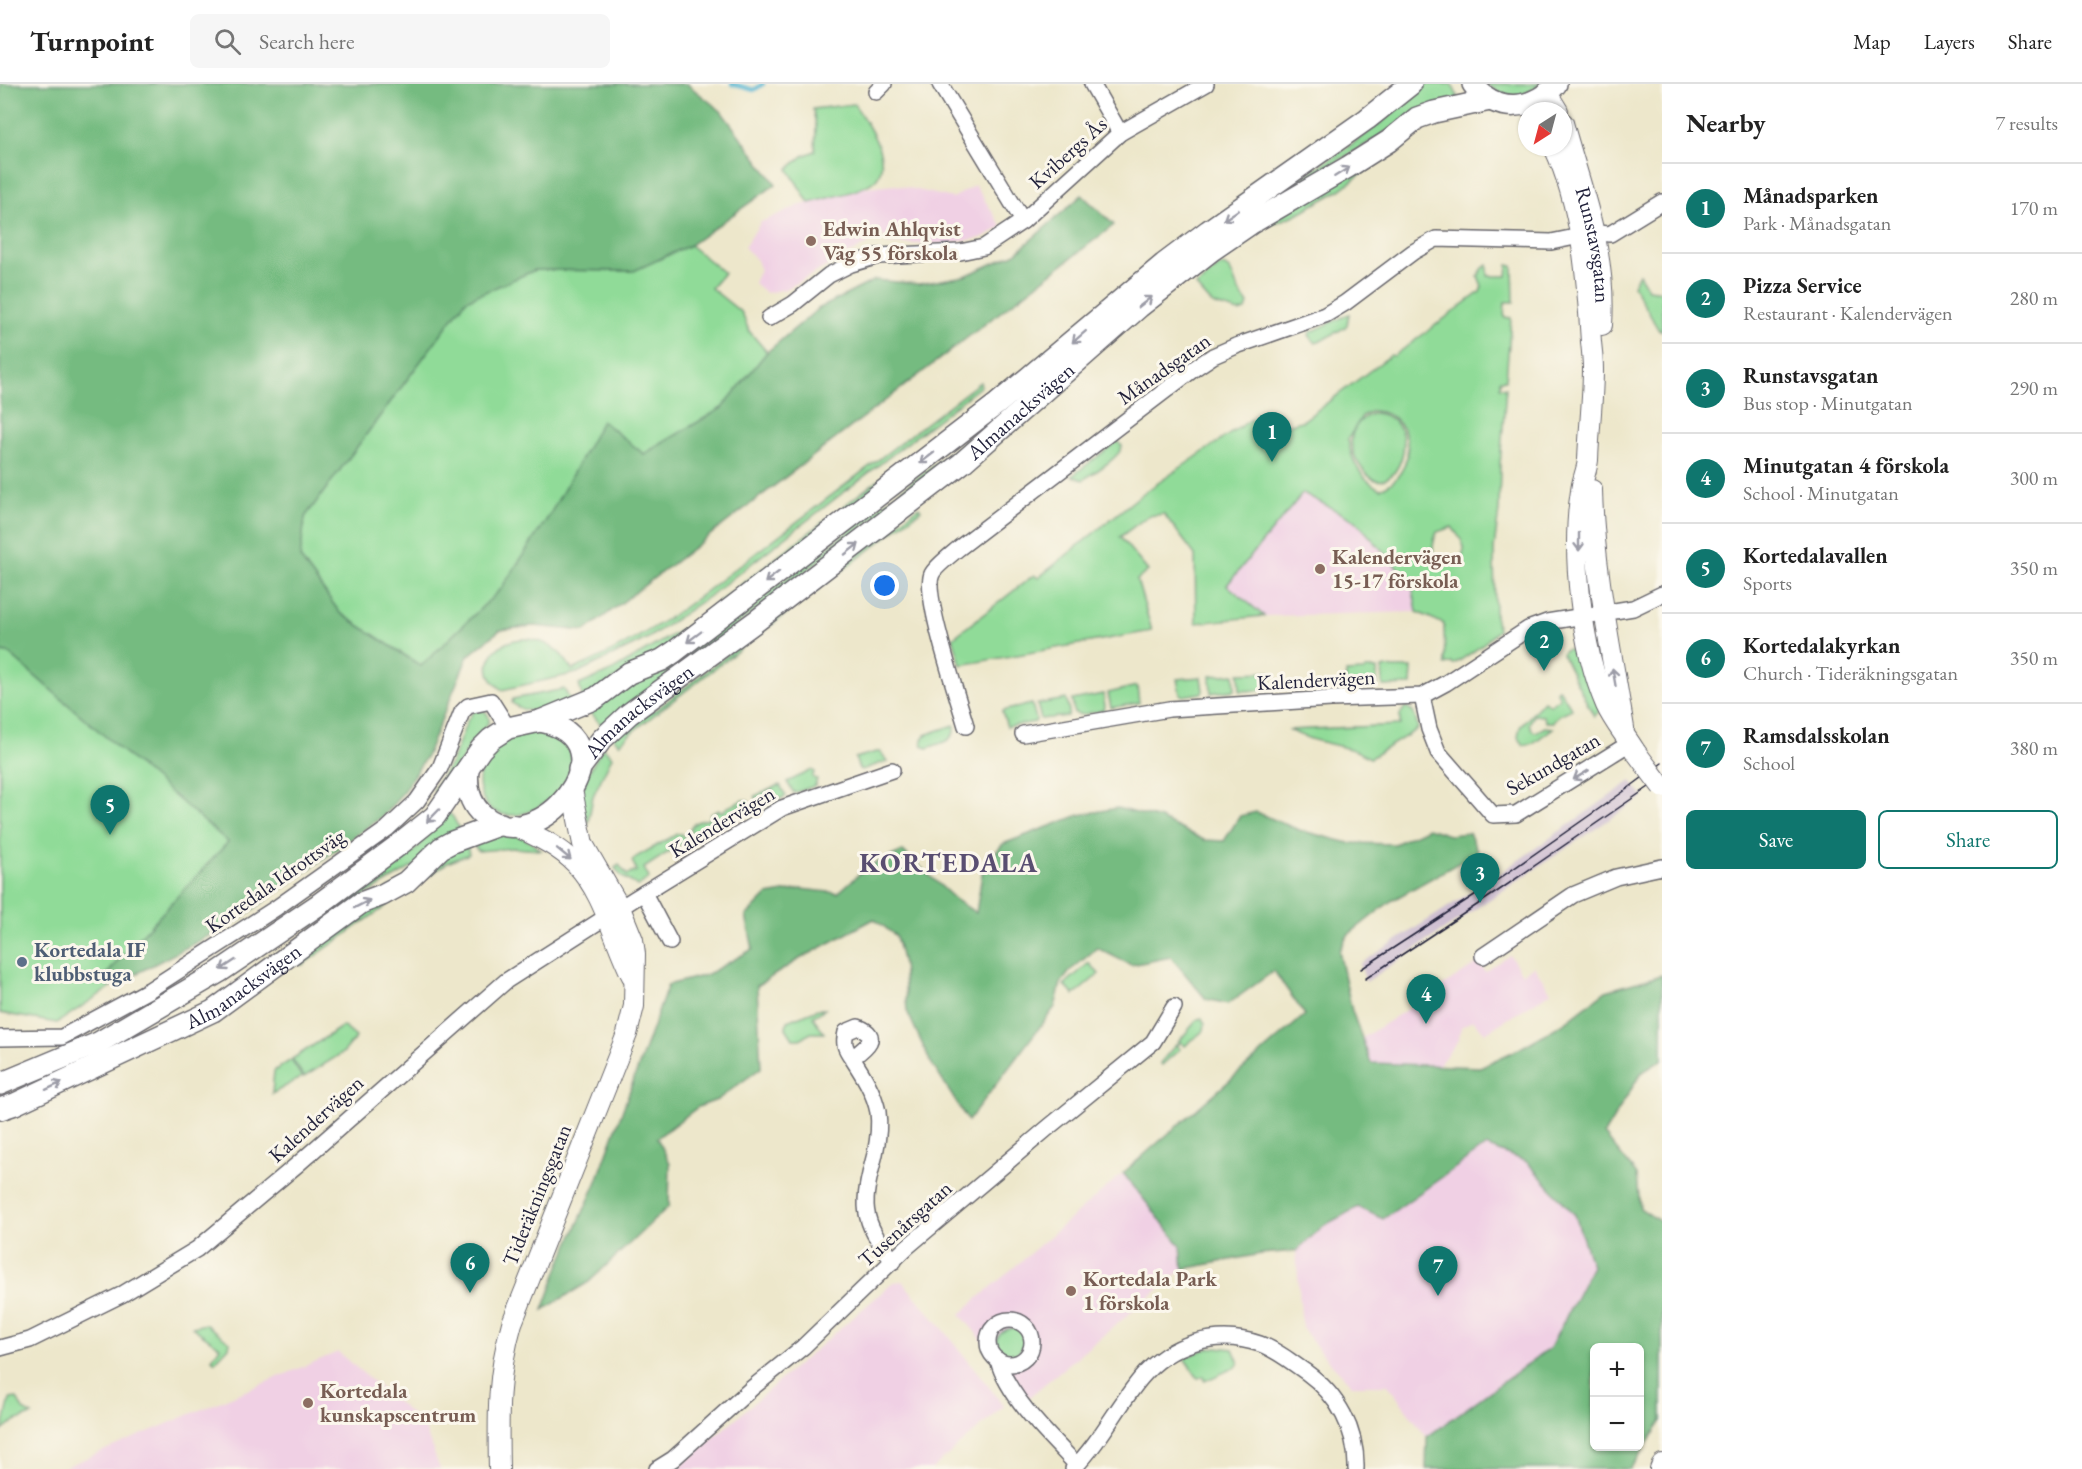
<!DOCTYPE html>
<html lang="en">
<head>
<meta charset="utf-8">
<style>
  :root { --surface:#fff; --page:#f6f6f6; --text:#222; --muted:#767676; --line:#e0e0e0; --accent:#0f766e }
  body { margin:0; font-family:"EB Garamond",serif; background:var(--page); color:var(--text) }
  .controls { position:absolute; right:18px; bottom:18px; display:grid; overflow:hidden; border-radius:9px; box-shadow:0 2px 4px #0004 }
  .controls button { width:54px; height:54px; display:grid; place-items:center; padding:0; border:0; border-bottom:2px solid var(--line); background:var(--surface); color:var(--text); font:30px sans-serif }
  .compass { position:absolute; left:1518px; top:18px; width:54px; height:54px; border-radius:50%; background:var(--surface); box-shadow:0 2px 4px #0004; rotate:216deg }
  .you { position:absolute; left:885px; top:502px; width:21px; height:21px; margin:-15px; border:4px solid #fff; border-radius:50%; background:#1a73e8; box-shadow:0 0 0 9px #1a73e833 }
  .badge { display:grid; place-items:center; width:39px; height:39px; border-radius:50%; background:var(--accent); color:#fff; font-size:20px; font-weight:700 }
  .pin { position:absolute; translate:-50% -50px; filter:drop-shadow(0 2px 3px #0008) }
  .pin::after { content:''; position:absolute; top:32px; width:21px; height:18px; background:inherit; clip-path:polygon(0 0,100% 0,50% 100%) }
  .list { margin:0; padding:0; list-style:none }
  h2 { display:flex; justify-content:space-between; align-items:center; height:78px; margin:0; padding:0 24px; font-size:26px }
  h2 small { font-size:20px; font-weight:400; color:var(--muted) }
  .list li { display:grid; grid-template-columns:39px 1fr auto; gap:18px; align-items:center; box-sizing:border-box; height:90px; padding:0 24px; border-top:2px solid var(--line) }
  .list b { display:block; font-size:22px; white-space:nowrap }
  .list p { margin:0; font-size:20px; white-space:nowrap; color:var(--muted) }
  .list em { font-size:20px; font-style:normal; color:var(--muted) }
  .actions { display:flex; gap:12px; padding:18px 24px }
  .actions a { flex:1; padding:14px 0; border:2px solid var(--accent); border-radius:9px; text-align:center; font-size:21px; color:var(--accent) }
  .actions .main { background:var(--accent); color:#fff }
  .icon { flex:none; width:33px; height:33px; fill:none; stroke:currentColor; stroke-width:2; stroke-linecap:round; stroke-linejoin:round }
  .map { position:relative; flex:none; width:1662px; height:1385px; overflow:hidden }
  header { display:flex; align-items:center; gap:36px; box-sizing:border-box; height:84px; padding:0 30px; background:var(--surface); border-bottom:2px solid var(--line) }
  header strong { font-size:28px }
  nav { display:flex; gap:33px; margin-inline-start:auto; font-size:21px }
  .search { width:420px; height:54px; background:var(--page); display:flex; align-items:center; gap:15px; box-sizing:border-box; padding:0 21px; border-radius:9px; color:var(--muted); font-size:22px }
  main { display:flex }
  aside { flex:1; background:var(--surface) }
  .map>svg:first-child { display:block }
</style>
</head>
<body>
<header>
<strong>Turnpoint</strong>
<div class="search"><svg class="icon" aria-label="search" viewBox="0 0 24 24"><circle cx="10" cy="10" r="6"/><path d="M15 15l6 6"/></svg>Search here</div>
<nav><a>Map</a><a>Layers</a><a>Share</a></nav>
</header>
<main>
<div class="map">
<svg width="1662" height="1385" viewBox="0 0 1662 1385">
  <rect width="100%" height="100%" fill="#fbf7ec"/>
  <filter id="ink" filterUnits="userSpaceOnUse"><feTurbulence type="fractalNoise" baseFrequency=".0167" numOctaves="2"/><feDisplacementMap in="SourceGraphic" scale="12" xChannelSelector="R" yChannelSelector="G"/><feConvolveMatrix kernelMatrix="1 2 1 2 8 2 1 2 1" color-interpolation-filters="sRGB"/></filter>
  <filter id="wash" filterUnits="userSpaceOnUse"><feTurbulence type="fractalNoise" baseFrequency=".008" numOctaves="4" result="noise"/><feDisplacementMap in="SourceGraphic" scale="24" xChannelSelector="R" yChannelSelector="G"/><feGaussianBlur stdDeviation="1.35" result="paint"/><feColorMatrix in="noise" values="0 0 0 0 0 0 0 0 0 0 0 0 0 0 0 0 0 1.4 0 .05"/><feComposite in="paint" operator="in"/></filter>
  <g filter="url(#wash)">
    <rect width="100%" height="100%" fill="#ede7cb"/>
    <!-- built -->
    <g fill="#f0d0e4">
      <path d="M896 101 953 114 975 101 1002 143 981 154 945 160H887L883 151 786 205 766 209 754 199 760 185 757 176 744 163 761 138 798 122 848 107 862 104Z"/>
      <path d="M1303 408 1356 437 1413 500 1417 528 1264 532 1227 501Z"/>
      <path d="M1510 871 1522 890 1534 882 1551 908 1485 949 1473 936 1461 943 1459 955 1433 988 1407 979 1388 989 1341 968 1480 878 1485 888Z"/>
      <path d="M1486 1062 1527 1078 1575 1131 1592 1181 1550 1264 1427 1353 1388 1301H1352L1321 1269 1302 1243 1296 1167 1323 1142 1358 1123 1383 1135Z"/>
      <path d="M1123 1089 1181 1162 1183 1185 1029 1313 960 1230Z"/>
      <path d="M902 1197 944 1246 1004 1322 932 1385H677L894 1198Z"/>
      <path d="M338 1268 423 1340 440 1385H60Z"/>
    </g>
    <!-- industrial -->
    <path fill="#cebed1" d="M1631 697 1643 713 1366 898 1360 880 1496 792Z"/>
    <!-- green -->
    <g fill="#90db98" stroke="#597e6a" stroke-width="1.5" fill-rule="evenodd">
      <path d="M1424 0H1452L1459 16 1392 45 1272 116 1271 114C1323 79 1380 46 1424 0Z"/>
      <path d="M1485 0H1542C1517 16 1509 15 1485 0Z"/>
      <path d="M854 20C866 37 894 77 875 96 862 108 826 114 809 119L788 85 803 72 815 67 816 42 813 25Z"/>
      <path d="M1392 66 1340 106 1295 131 1267 142 1266 140Z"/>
      <path d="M690 161 724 189 711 204 742 229 749 247 767 268 722 324 644 370 603 338 549 432 501 505 421 582 340 529 300 474 305 433 466 216 535 186 630 187Z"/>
      <path d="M1488 181V192H1507L1508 181 1513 182 1514 218H1505L1504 233 1511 234 1506 296H1500V303L1506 304 1500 381 1499 426 1494 465 1495 532 1498 546C1484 561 1470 570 1453 581L1452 579 1445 581 1444 540 1417 528 1412 500 1356 437 1303 409 1227 501 1264 532 1196 539 1195 471 1164 430 1148 432 1120 453 1148 487 1137 496 1152 547 961 581 953 554 1034 491 1038 494 1142 410 1256 332 1279 344 1304 336 1391 271 1394 272 1480 208 1482 202 1478 192 1483 184ZM1372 327C1418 328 1418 392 1380 405 1361 395 1351 376 1348 355L1362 332ZM1452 443C1456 449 1463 456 1464 464 1464 485 1420 489 1437 448Z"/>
      <path d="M1220 182C1233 181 1232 194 1237 203 1239 209 1244 214 1248 220L1246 226 1239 228 1212 220 1196 202Z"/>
      <path d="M1639 190 1648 205 1662 207V247L1658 245 1633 201Z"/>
      <path d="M1349 230 1347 241 1344 244 1319 258 1315 259 1309 251 1311 248Z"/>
      <path d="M980 298 981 302 708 513 648 554 577 589 502 606C499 603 494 599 492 596 472 560 542 530 572 586 619 566 661 541 701 511Z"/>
      <path d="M1375 329C1430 335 1394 425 1364 387 1359 381 1355 375 1353 367 1347 350 1358 333 1375 329Z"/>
      <path d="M964 330 967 333 693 547 583 614 579 601 613 586 686 543Z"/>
      <path d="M977 348 981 351 604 644 589 627 718 547Z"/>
      <path d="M1118 357 1122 362C1121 373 1093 389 1083 396L1072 392Z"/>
      <path d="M919 423 921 426 632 648 619 660 613 653 618 647 658 624Z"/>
      <path d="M1568 565 1580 573 1600 627 1594 632 1562 570 1564 566Z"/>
      <path d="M0 568 8 569 229 758 116 879 102 897 111 903 57 939 0 929Z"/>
      <path d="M1382 584H1412L1411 601 1383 602Z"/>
      <path d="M1365 585H1377V602H1346V588L1364 587Z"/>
      <path d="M1270 588 1271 606 1240 607 1239 589Z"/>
      <path d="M1234 590 1235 606 1211 609 1210 592Z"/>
      <path d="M1201 593 1203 607 1201 609 1183 612 1180 610 1177 595Z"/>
      <path d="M1137 602 1139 619 1111 624 1108 609Z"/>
      <path d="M564 605 572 619C551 625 531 634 512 619L513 615Z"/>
      <path d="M1558 605 1560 606 1572 625 1559 631 1553 638H1546L1543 632 1534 631 1529 640 1533 647 1536 648 1545 643 1553 644 1533 659 1524 661 1518 653 1520 643 1544 617 1550 621 1560 614 1556 607Z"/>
      <path d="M1103 610 1105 622 1104 626 1081 631 1074 629 1072 616Z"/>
      <path d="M1066 615 1069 627 1068 632 1041 635 1037 620Z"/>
      <path d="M1032 620 1036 635 1035 638 1007 643 1002 627Z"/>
      <path d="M1405 623C1415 625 1416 636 1418 645L1370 674C1346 659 1315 661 1290 646L1400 641V631Z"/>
      <path d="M475 625C485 626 489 628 489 638L470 661 442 714 433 706 452 677 467 637Z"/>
      <path d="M954 641 955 642C955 658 940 659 927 664L923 662 922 655 925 651Z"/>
      <path d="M549 647C554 652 563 656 567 662 588 691 532 745 496 728 491 725 489 725 486 720 467 689 491 660 521 650 530 647 540 648 549 647Z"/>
      <path d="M603 663 612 673 593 712 588 740C586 732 582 724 582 716 581 697 594 679 603 663Z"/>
      <path d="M876 668H881L887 677 862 686 859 685 855 674Z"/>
      <path d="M812 686 815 688 813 690V694L817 695 815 702 794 709 787 698Z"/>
      <path d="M780 701 786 712 761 725 755 712Z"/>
      <path d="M743 716H748L755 727 754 729 750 730 743 721 693 753 690 745C693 737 703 736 709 735L710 730 719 726 723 728 726 724Z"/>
      <path d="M446 726 453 733 461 748 414 782 309 844 412 769 420 761Z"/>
      <path d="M508 750 524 754 541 766 513 764 478 767 473 760 483 752Z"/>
      <path d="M677 750H681L687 756 644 784 649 794 638 802 622 793 615 784 619 781 627 791 637 787 632 777 636 773Z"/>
      <path d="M467 762 469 770 447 779 302 881 298 878C350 834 403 787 467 762Z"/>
      <path d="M1089 879 1099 890 1074 911 1064 901Z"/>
      <path d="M818 925H825L813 933 824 949H811L800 955H793L786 944 787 937Z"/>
      <path d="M1202 934 1205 940 1204 946 1185 962 1181 958 1177 962 1180 965 1162 981 1160 979 1198 935Z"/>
      <path d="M343 942 356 953 344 968 304 993 292 975Z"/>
      <path d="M291 976 302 993 272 1010 274 987Z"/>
      <path d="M205 1240 230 1258 229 1263 215 1278 212 1275 220 1263 192 1243Z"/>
      <path d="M1016 1244 1023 1250 1024 1261 1015 1274 1006 1276C989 1265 995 1243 1016 1244Z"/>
      <path d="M1217 1263 1233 1265 1239 1279 1236 1283 1205 1297 1204 1292 1198 1294 1184 1274 1203 1266Z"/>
      <path d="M17 1314 23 1326 32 1331 15 1337 2 1347 10 1315Z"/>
    </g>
    <!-- forest -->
    <g fill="#74bb80" stroke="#4b6e5e" stroke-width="1.5" fill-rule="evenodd">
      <path d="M0 0H687L721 27 776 100 690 161 634 187 535 186 466 216 305 433 300 474 340 529 421 582 501 505 549 432 602 337 644 370 722 324 767 268 818 225 875 196 919 200 965 192 1016 169 1082 111 1114 141 585 547 534 542 500 546 468 572 426 673 398 715 383 732 237 837 111 903 102 898 116 879 228 758 8 569 0 568Z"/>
      <path d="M1117 724 1160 735 1204 756 1224 757 1240 732 1256 728 1299 746 1349 759 1395 760 1428 744 1449 751 1469 749 1478 768 1391 817 1348 851 1339 867 1352 927 1371 979 1480 983 1519 965 1564 939 1606 907 1662 891V976L1641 989 1604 1050 1637 1091 1640 1124 1662 1139V1337L1630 1385H1426L1427 1353 1550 1264 1592 1182 1575 1131 1527 1078 1486 1062 1383 1135 1358 1123 1323 1142 1296 1167 1261 1170 1183 1185 1181 1162 1123 1089 1305 931 1274 887 1228 920 1206 915 1171 873 1131 881 1097 864 1071 886 1061 899 1055 923 968 1037 930 977 907 927 903 880 896 852 874 835 796 877 757 902 761 984 717 1016 698 1023 657 1054 670 1079 669 1122 589 1198 543 1226 559 1182 597 1097 668 901 706 891 753 865 746 832 767 811 801 805 838 809 867 783 903 767 956 816 976 829 983 783 1003 760 1079 731ZM1594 1264H1640V1362H1594Z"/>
    </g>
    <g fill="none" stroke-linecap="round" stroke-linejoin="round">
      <!-- stream -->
      <path stroke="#54b6d2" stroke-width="4.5" d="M732 0 754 6 763 0"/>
    </g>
  </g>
  <g filter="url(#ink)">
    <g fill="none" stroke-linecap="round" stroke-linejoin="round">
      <!-- minor casing -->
      <g stroke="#69676d" stroke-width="18">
        <g id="minor">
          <path d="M1092 0 1120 49"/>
          <path d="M876 8 884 0"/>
          <path d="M1023 137 1120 49 1206 0"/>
          <path d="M769 234 793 220 829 191 851 180 878 172 960 168 984 163 1023 137 940 0"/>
          <path d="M1422 612 1429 645 1438 668 1493 731 1516 730 1630 659"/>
          <path d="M966 642C959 617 922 509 932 490 935 483 952 470 959 464L1195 284 1213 272 1236 262 1325 231 1345 219 1413 168 1436 155 1551 158 1595 149 1610 150 1662 118"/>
          <path d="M1023 650 1169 625 1331 615 1422 612 1446 599 1528 545 1547 538 1633 524 1662 510"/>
          <path d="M644 809 670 858"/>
          <path d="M1483 872 1573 811 1616 793 1662 783"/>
          <path d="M0 954 62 953 149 906 276 824 387 745 417 717 440 684 462 628 468 622 491 617 508 644"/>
          <path d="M852 974C845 964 843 960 846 948L858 943C883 952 864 965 852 974 863 991 874 1008 878 1028 880 1042 878 1056 875 1070 862 1120 859 1135 894 1177"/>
          <circle cx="1010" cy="1258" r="22"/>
          <path d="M0 1264 30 1256 121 1211 197 1165 298 1080 506 897 634 815 782 724 892 686"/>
          <path d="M998 1276C1007 1312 1051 1354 1077 1381"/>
          <path d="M657 1385 673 1375 752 1304 803 1263 907 1163 1050 1042 1153 958 1174 923"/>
          <path d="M1073 1385C1100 1358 1117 1323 1141 1294 1170 1259 1217 1245 1260 1260 1277 1266 1291 1278 1306 1288 1338 1311 1357 1346 1356 1385"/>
        </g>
      </g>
      <!-- tertiary casing -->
      <g stroke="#69676d" stroke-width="22">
        <g id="tertiary">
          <path d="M1547 9 1558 27"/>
          <path id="s1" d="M1563 39C1582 109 1607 167 1602 241"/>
          <path d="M1554 63C1582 123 1587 193 1591 258 1592 267 1593 276 1593 285 1593 315 1589 346 1588 376 1587 386 1582 396 1581 407 1571 468 1581 564 1606 621 1613 637 1626 652 1635 667"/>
          <path d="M1592 406C1594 487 1611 564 1624 644"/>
          <path d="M513 741C536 752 559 762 576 780 605 811 613 855 632 892"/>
          <path d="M499 1385C498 1331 497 1291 512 1239L627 950 634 922 635 870 633 856 620 824 583 760 572 706"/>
          <path d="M1660 1385 1662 1380"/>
        </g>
      </g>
      <!-- secondary casing -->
      <g stroke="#69676d" stroke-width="24">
        <g id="secondary">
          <path d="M1473 0C1494 30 1534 27 1556 0"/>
          <path d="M468 685C466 703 469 719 483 731 538 780 637 657 540 637"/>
          <path id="s2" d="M579 685 602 655 629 630 755 538 962 379 1139 223 1212 166 1250 140 1348 83 1389 57 1417 34 1434 28 1490 16"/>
          <path d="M0 1000 98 959 219 888 318 821 400 760 435 732 481 665 491 655 508 644 540 637 596 614 629 589 662 576 674 568 997 320 1164 180 1208 147 1367 35 1411 0"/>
          <path id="s3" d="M0 1025 15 1020 213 927 361 819 382 811 406 798 441 764 452 758 501 740"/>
        </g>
      </g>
      <!-- minor -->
      <use href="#minor" stroke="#fff" stroke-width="15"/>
      <!-- tertiary -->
      <use href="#tertiary" stroke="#fff" stroke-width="20"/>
      <!-- secondary -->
      <use href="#secondary" stroke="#fff" stroke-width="21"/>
      <!-- tram -->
      <g stroke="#22223b" stroke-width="1.5">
        <path d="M1361 885 1493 799 1623 708 1662 679"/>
        <path d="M1365 895 1498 807 1662 694"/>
      </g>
      <!-- tertiary-bridge casing -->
      <g stroke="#69676d" stroke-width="22" stroke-linecap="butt">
        <path id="tertiary-bridge" d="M1635 667 1662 703"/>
      </g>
      <!-- tertiary-bridge -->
      <use href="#tertiary-bridge" stroke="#fff" stroke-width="20"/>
    </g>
    <!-- one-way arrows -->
    <defs><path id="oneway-shaft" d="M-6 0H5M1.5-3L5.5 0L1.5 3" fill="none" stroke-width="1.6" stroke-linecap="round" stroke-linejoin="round" transform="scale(1.5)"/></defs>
    <g stroke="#9c9ca7">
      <use href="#oneway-shaft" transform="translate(1342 88) rotate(-32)"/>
      <use href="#oneway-shaft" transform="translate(1231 131) rotate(146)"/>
      <use href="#oneway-shaft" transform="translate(1145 218) rotate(-38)"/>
      <use href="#oneway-shaft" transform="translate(1079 253) rotate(139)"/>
      <use href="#oneway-shaft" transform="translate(927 374) rotate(142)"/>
      <use href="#oneway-shaft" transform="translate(1579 458) rotate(90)"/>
      <use href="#oneway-shaft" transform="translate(852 465) rotate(-38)"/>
      <use href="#oneway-shaft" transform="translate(772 493) rotate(142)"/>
      <use href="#oneway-shaft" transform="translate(694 553) rotate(143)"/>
      <use href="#oneway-shaft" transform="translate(1614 593) rotate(-100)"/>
      <use href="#oneway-shaft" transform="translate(1581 691) rotate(149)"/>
      <use href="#oneway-shaft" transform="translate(433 732) rotate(134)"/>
      <use href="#oneway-shaft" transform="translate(564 770) rotate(39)"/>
      <use href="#oneway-shaft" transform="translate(362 820) rotate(-27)"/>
      <use href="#oneway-shaft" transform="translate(228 881) rotate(147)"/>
      <use href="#oneway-shaft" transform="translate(54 1002) rotate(-25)"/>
    </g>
  </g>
  <!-- markers -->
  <g fill="#8d6e63" stroke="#fbf7ec" stroke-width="2">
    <circle cx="811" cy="157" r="6"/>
    <circle cx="1320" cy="485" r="6"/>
    <circle cx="1071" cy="1207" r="6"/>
    <circle cx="308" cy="1319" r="6"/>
  </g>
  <circle fill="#5c6f8a" stroke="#fbf7ec" stroke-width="2" cx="22" cy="878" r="6"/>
  <g text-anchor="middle" stroke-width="6" stroke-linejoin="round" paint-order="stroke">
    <!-- street labels -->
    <g font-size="21" fill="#22223b" stroke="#fbf7ec">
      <text transform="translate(1068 69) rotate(-42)" y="7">Kvibergs Ås</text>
      <text dy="7" stroke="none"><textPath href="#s1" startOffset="126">Runstavsgatan</textPath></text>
      <text transform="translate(1164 285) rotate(-35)" y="7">Månadsgatan</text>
      <text dy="7" stroke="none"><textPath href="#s2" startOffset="570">Almanacksvägen</textPath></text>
      <text transform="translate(1316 596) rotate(-3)" y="7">Kalendervägen</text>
      <text dy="7" stroke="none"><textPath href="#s2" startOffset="84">Almanacksvägen</textPath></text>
      <text transform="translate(1553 680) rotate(-30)" y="7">Sekundgatan</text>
      <text transform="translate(722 738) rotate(-31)" y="7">Kalendervägen</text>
      <text transform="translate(275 797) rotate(-35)" y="7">Kortedala Idrottsväg</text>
      <text dy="7" stroke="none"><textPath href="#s3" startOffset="273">Almanacksvägen</textPath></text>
      <text transform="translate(316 1035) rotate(-42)" y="7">Kalendervägen</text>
      <text transform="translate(537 1111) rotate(-68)" y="7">Tideräkningsgatan</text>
      <text transform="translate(905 1140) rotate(-42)" y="7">Tusenårsgatan</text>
    </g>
    <!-- education labels -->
    <g font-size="21" font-weight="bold" fill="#785e54" stroke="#fbf7ec" text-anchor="start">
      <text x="823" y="152">Edwin Ahlqvist<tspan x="823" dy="24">Väg 55 förskola</tspan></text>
      <text x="1332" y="480">Kalendervägen<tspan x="1332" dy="24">15-17 förskola</tspan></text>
      <text x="1083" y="1202">Kortedala Park<tspan x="1083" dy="24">1 förskola</tspan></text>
      <text x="320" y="1314">Kortedala<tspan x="320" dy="24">kunskapscentrum</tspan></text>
    </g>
    <!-- service labels -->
    <g font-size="21" font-weight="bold" fill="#4e5e75" stroke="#fbf7ec" text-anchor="start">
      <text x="34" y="873">Kortedala IF<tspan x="34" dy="24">klubbstuga</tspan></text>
    </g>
    <!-- district labels -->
    <g font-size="27" font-weight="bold" letter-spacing="1.5" fill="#594e71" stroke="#fbf7ec">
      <text x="949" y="788">KORTEDALA</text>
    </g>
  </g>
</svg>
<div class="controls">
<button>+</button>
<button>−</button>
</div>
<svg class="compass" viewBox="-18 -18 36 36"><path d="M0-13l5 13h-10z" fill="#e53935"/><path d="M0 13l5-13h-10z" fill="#767676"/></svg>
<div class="you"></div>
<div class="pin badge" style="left:1272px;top:378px">1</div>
<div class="pin badge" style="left:1544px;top:587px">2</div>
<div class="pin badge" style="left:1480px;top:819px">3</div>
<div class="pin badge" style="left:1426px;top:940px">4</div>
<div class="pin badge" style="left:110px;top:751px">5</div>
<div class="pin badge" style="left:470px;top:1209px">6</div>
<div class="pin badge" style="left:1438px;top:1212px">7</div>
</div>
<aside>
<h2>Nearby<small>7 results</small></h2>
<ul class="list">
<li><span class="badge">1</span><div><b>Månadsparken</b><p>Park · Månadsgatan</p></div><em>170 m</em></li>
<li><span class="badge">2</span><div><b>Pizza Service</b><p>Restaurant · Kalendervägen</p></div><em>280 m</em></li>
<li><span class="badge">3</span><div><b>Runstavsgatan</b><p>Bus stop · Minutgatan</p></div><em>290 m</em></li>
<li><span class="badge">4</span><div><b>Minutgatan 4 förskola</b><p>School · Minutgatan</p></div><em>300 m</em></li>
<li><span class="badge">5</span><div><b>Kortedalavallen</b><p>Sports</p></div><em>350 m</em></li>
<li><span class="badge">6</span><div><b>Kortedalakyrkan</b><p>Church · Tideräkningsgatan</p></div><em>350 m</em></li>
<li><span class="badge">7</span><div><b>Ramsdalsskolan</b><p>School</p></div><em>380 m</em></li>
</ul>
<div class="actions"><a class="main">Save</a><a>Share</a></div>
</aside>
</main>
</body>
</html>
